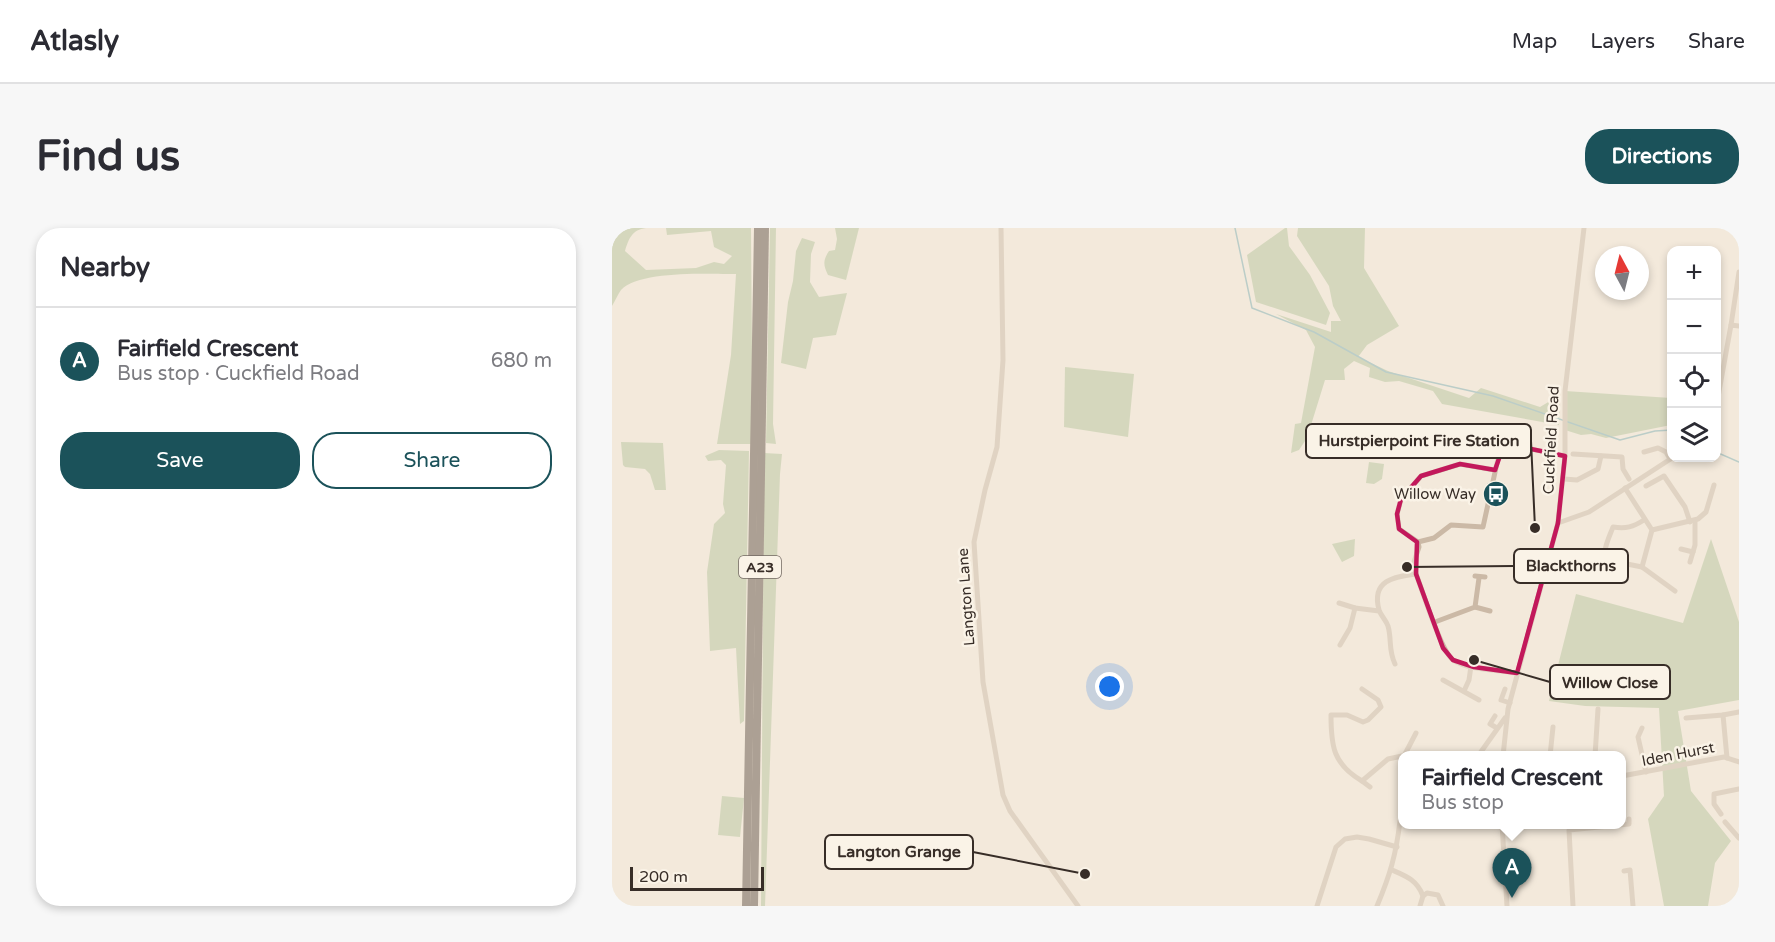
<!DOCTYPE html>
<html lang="en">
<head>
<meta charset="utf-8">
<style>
  :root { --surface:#fff; --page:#f7f7f7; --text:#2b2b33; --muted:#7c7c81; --line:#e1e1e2; --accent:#1b525a }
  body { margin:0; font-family:"Varela Round",sans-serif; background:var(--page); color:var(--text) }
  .controls { position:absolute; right:18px; top:18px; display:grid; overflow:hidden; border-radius:12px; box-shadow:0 3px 9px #0003 }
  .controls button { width:54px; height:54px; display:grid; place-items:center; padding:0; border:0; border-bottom:2px solid var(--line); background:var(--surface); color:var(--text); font:30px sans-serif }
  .compass { position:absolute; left:983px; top:18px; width:54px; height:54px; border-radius:50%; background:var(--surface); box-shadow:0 3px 9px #0003; rotate:353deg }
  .scale { position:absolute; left:18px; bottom:15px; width:134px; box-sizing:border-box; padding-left:6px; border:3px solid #372d27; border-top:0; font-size:16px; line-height:21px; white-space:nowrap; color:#372d27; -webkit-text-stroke:4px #faf3e7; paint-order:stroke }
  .you { position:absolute; left:498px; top:459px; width:21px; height:21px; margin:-15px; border:4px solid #fff; border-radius:50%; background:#1a73e8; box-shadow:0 0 0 9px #1a73e833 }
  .badge { display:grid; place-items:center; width:39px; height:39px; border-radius:50%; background:var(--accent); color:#fff; font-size:20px; font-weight:700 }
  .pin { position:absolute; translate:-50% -50px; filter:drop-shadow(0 2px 3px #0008) }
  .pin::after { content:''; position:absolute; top:32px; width:21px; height:18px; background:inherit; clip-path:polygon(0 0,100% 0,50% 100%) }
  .popup { position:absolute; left:786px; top:523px; width:228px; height:78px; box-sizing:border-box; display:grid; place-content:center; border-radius:12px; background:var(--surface); filter:drop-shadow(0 2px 4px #0005); font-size:20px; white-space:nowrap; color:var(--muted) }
  .popup b { font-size:22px; color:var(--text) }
  .popup::after { content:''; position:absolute; left:50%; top:100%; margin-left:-12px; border:12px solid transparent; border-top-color:var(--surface) }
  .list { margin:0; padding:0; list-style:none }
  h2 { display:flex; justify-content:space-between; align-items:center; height:78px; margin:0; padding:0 24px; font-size:26px }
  h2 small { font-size:20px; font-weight:400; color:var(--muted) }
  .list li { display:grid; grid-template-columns:39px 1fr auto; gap:18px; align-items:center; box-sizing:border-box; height:108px; padding:0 24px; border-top:2px solid var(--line) }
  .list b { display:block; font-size:22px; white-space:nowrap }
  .list p { margin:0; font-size:20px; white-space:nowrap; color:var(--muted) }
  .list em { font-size:20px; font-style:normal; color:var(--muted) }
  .actions { display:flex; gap:12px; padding:18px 24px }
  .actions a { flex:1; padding:14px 0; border:2px solid var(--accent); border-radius:24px; text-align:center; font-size:21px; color:var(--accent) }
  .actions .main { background:var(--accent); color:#fff }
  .icon { flex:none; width:33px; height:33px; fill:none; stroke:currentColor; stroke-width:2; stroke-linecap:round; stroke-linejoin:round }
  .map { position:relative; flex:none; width:1127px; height:678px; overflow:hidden; border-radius:24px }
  header { display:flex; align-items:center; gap:36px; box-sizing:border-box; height:84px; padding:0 30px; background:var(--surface); border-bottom:2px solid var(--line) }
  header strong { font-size:28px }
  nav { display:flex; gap:33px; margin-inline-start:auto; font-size:21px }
  .intro { display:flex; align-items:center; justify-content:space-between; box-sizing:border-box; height:144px; padding:0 36px }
  h1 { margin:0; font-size:42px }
  .button { padding:15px 27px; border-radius:24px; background:var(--accent); color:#fff; font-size:21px; font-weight:700 }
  main { display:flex; gap:36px; padding:0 36px }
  aside { flex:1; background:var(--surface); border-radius:24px; box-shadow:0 3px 9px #0003 }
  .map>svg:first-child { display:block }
</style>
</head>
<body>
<header>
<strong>Atlasly</strong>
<nav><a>Map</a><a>Layers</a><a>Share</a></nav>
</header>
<div class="intro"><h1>Find us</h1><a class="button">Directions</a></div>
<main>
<aside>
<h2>Nearby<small></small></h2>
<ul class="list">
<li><span class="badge">A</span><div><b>Fairfield Crescent</b><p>Bus stop · Cuckfield Road</p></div><em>680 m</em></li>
</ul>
<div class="actions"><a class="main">Save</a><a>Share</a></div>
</aside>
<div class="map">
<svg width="1127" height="678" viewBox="0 0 1127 678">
  <rect width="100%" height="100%" fill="#f3e9db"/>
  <!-- green -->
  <g fill="#b2c29a">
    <path d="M0 0H34C20 2 17 10 13 23L34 42 84 40 102 34 112 36 120 28 102 19 99 3 55 7 54 0H139L140 126 139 216H105L119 127 124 46C98 46 27 42 9 62 6 66 3 73 0 78Z"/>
    <path d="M158 0H164L161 196 164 216 154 215Z"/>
    <path d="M223 0H247L234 52 216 47C211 37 211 32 217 23L223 22 225 11Z"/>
    <path d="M673 0H675L677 18 698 47 718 85 714 97 644 74 635 27Z"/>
    <path d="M686 0H753L752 40 787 98 755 117 746 129 776 143 857 170 869 160 928 179 948 167 947 197 830 176 821 163 787 153 773 154 757 149 758 140 742 133 732 141 733 152H713L695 210 687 222 679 225 683 196 689 195 703 119 694 102 664 86 719 104V93H729L721 78 717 58 685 8Z"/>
    <path d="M190 10 203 14 199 26 198 54 207 69 235 65 224 107 201 110 194 141 169 135 176 74 181 53 184 23Z"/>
    <path d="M453 139 522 146 516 209 452 199Z"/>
    <path d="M953 163 1059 170V197L994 210 979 206 969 207 953 202Z"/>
    <path d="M9 214 51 215 54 262H43L38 246 33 241 13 239 11 237Z"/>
    <path d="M107 222 137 223 132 493 128 496 124 420 98 423 95 344 102 296 113 285 111 276 114 237 109 232 96 233 93 228Z"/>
    <path d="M152 225 170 226 168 246 153 678H149Z"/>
    <path d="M757 234 772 236 770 251 762 256 754 255Z"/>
    <path d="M743 311 742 328 730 334 720 316Z"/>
    <path d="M1099 311 1127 394V472L1066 483 1079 563 1119 613 1103 635 1096 678H1052L1036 591 1052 568 1047 480 973 478 937 473 964 366 1071 395Z"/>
    <path d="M110 568 132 570 128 609 106 607Z"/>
  </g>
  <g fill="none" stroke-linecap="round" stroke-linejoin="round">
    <!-- stream -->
    <g stroke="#79abb1" stroke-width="1.5">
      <path d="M623 0 640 80 702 104 774 144 881 168 1008 212 1043 203 1060 202"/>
      <path d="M1104 224 1127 234"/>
    </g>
    <!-- minor -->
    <g stroke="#cbb9a6" stroke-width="5">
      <path d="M389 0 391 132 385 219 373 262 362 314 371 454 391 567 398 583 466 678"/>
      <path d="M1119 97 1127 44"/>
      <path d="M1104 180 1119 97 1127 98"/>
      <path d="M1032 224 1046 220 1054 224 1058 231"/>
      <path d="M961 226 1010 229 1011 241 1017 251"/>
      <path d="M883 242 848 236 809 248 789 271 785 286 787 301 806 314 822 310 839 297 871 299 887 226 891 219 900 217 953 228"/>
      <path d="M952 251 965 252 986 241 989 228"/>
      <path d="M1034 258 1052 248 1073 279 1078 294"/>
      <path d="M1013 260 1040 302 1030 339 1063 363"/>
      <path d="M946 295 977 284 1060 230"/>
      <path d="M1040 302 1086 291 1094 284 1102 257"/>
      <path d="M806 314 807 319 802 334 804 346C811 364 829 423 841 432 855 442 888 442 905 445"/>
      <path d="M1069 321 1081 324"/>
      <path d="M1078 334 1083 317V293"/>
      <path d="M1030 339 1010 335 996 337C988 326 997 310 1001 299 1014 301 1021 299 1032 292"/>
      <path d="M863 348 873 349"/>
      <path d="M727 375 743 380 767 383"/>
      <path d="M863 379 878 383"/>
      <path d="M823 394 863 379 867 350"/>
      <path d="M728 417 738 400 743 380"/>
      <path d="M783 436C776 421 780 412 776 398 774 392 769 388 767 382 759 352 782 349 804 346"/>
      <path d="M831 452 867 472"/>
      <path d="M750 461 766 472 769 479 756 492 751 494 735 487H719C719 518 721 536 750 553L776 531 790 528"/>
      <path d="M893 461 889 472 898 475"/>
      <path d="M852 463 857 452 859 438"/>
      <path d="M1111 487 1115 530"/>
      <path d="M883 488 878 496 885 500"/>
      <path d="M1074 490 1111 487 1127 484"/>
      <path d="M1030 500 1026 509 1034 544"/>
      <path d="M792 528 804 505"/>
      <path d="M866 528 893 490"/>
      <path d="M891 528 896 481 946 295 953 228V163L972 0"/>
      <path d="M938 528 941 499"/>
      <path d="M983 528 986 481"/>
      <path d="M1010 548 1112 529 1127 534"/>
      <path d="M750 553 758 559"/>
      <path d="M1109 586 1102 576V566L1127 561"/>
      <path d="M1113 594 1127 610"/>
      <path d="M890 596 895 678"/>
      <path d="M780 642C794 648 805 652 811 668L808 678"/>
      <path d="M1012 643 1018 642 1021 678"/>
      <path d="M811 668 815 665 826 667 831 678"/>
      <path d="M705 678 724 619 733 611 745 609 757 611 785 619"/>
      <path d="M765 678C778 647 784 627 788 593L790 591"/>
      <path d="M961 678 957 602 1017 596V591"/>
    </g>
    <!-- highway -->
    <g stroke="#58483e" stroke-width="8">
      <path d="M134 678 146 0"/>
      <path d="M142 678 153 0"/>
    </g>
  </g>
  <!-- marked area -->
  <path d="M0 0H1127V678H0ZM900 217 953 228 946 295 905 445 862 439 841 432 831 420 804 346 805 314 787 301 785 286 789 271 809 248 848 236 883 242 891 219Z" fill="#f3e9db" fill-opacity=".55" fill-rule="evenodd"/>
  <path fill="none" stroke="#c2185b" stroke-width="4.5" stroke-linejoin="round" d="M900 217 953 228 946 295 905 445 862 439 841 432 831 420 804 346 805 314 787 301 785 286 789 271 809 248 848 236 883 242 891 219Z"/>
  <!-- icons -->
  <defs>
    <g id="bus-disc" transform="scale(1.35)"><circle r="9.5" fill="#1b525a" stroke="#faf3e7"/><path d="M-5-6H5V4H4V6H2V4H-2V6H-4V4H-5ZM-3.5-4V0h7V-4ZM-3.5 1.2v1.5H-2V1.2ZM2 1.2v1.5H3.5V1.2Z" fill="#fff"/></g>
  </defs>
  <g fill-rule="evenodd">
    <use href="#bus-disc" x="884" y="266"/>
  </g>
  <g text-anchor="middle" stroke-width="5" stroke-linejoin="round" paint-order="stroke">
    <!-- shield labels -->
    <rect fill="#faf3e7" stroke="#726861" stroke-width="1.5" x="127" y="328" width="42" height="22" rx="4.5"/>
    <g font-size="14" font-weight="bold" fill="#372d27">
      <text x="148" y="344">A23</text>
    </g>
    <!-- street labels -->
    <g font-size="15" fill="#372d27" stroke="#faf3e7">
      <text transform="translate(939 212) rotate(-87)" y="5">Cuckfield Road</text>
      <text transform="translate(354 369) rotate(-94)" y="5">Langton Lane</text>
      <text transform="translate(1066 526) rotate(-11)" y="5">Iden Hurst</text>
    </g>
    <!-- poi labels -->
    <g font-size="15" fill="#372d27" stroke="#faf3e7" text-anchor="end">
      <text x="864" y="271">Willow Way</text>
    </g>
  </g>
  <!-- callouts -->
  <path fill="none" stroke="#372d27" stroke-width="2" d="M923 300L919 213M795 339L902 338M862 432L938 454M473 646L361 624"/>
  <g fill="#372d27" stroke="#faf3e7" stroke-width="2">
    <circle cx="923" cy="300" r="6"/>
    <circle cx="795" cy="339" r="6"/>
    <circle cx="862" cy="432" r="6"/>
    <circle cx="473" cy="646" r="6"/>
  </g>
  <g fill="#faf3e7" stroke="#372d27" stroke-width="2">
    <rect x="694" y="196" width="225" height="34" rx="6"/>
    <rect x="902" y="321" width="114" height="34" rx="6"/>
    <rect x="938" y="437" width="120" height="34" rx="6"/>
    <rect x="213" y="607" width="148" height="34" rx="6"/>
  </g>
  <g font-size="16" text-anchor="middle" font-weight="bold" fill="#372d27">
    <text x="807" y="218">Hurstpierpoint Fire Station</text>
    <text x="959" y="343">Blackthorns</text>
    <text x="998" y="460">Willow Close</text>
    <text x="287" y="629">Langton Grange</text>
  </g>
</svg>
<div class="controls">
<button>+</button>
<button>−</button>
<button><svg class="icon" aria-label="locate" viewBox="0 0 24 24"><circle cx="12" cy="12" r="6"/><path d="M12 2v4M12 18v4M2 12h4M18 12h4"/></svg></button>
<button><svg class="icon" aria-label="layers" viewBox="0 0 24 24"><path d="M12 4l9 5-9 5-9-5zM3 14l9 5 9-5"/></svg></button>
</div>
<svg class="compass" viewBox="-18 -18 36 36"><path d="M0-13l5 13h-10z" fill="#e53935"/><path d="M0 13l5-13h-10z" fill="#7c7c81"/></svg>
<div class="scale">200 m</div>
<div class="you"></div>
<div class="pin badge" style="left:900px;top:670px">A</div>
<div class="popup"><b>Fairfield Crescent</b>Bus stop</div>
</div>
</main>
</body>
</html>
